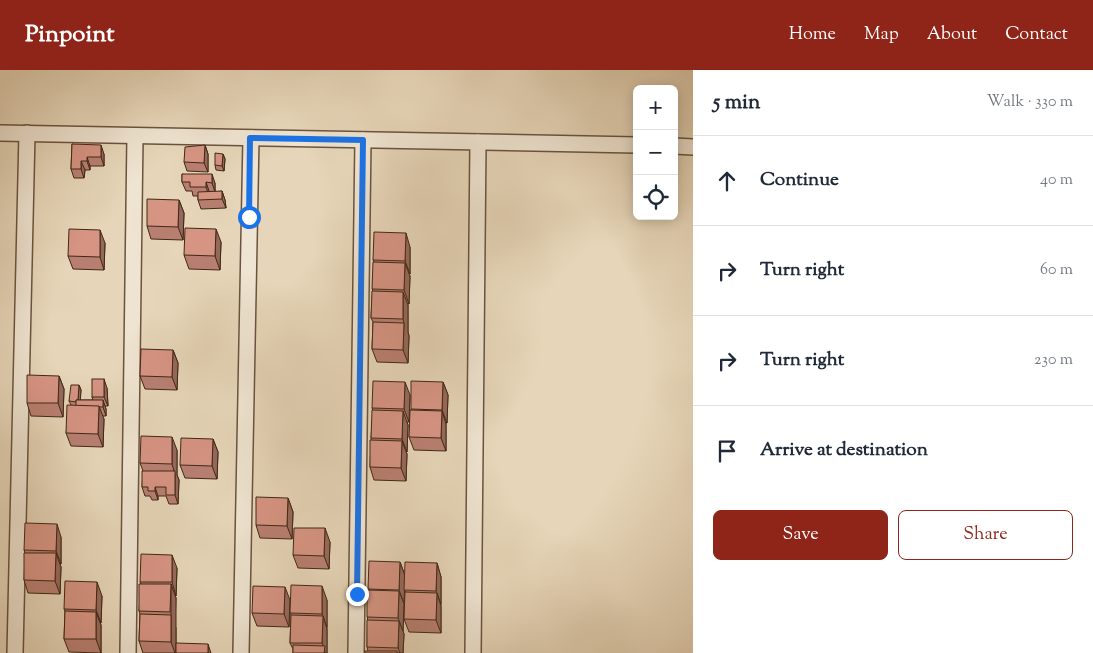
<!DOCTYPE html>
<html lang="en">
<head>
<meta charset="utf-8">
<style>
  :root { --surface:#fff; --page:#f2f2f3; --text:#1f2937; --muted:#747a83; --line:#e0e1e3; --accent:#8f2418 }
  body { margin:0; font-family:"Sorts Mill Goudy",serif; background:var(--page); color:var(--text) }
  .controls { position:absolute; right:15px; top:15px; display:grid; overflow:hidden; border-radius:8px; box-shadow:0 2px 12px #0003 }
  .controls button { width:45px; height:45px; display:grid; place-items:center; padding:0; border:0; border-bottom:1px solid var(--line); background:var(--surface); color:var(--text); font:25px sans-serif }
  .stop { position:absolute; width:15px; height:15px; margin:-11px; border:4px solid #1a73e8; border-radius:50%; background:#fff }
  .stop.end { background:#1a73e8; border-color:#fff; box-shadow:0 1px 5px #0008 }
  .list { margin:0; padding:0; list-style:none }
  h2 { display:flex; justify-content:space-between; align-items:center; height:65px; margin:0; padding:0 20px; font-size:21px }
  h2 small { font-size:16px; font-weight:400; color:var(--muted) }
  .list li { display:grid; grid-template-columns:32px 1fr auto; gap:15px; align-items:center; box-sizing:border-box; height:90px; padding:0 20px; border-top:1px solid var(--line) }
  .list b { display:block; font-size:19px; white-space:nowrap }
  .list em { font-size:16px; font-style:normal; color:var(--muted) }
  .actions { display:flex; gap:10px; padding:15px 20px }
  .actions a { flex:1; padding:11px 0; border:1px solid var(--accent); border-radius:8px; text-align:center; font-size:18px; color:var(--accent) }
  .actions .main { background:var(--accent); color:#fff }
  .icon { flex:none; width:28px; height:28px; fill:none; stroke:currentColor; stroke-width:2; stroke-linecap:round; stroke-linejoin:round }
  .map { position:relative; flex:none; width:693px; height:583px; overflow:hidden }
  header { display:flex; align-items:center; gap:30px; box-sizing:border-box; height:70px; padding:0 25px; background:var(--accent); color:#fff }
  header strong { font-size:24px }
  nav { display:flex; gap:28px; margin-inline-start:auto; font-size:18px }
  main { display:flex }
  aside { flex:1; background:var(--surface) }
  .map>svg:first-child { display:block }
</style>
</head>
<body>
<header>
<strong>Pinpoint</strong>
<nav><a>Home</a><a>Map</a><a>About</a><a>Contact</a></nav>
</header>
<main>
<div class="map">
<svg width="693" height="583" viewBox="0 0 693 583">
  <rect width="100%" height="100%" fill="#e6d5b8"/>
  <filter id="stains"><feTurbulence type="fractalNoise" baseFrequency=".004" numOctaves="4"/><feColorMatrix values="0 0 0 0 .2 0 0 0 0 .09 0 0 0 0 .02 0 0 0 .5 -.17"/></filter>
  <radialGradient id="worn" r=".72"><stop offset=".6" stop-color="#630" stop-opacity="0"/><stop offset="1" stop-color="#630" stop-opacity=".3"/></radialGradient>
  <g fill="none" stroke-linecap="round" stroke-linejoin="round">
    <!-- street casing -->
    <g stroke="#6a533e" stroke-width="18">
      <g id="street">
        <path d="M0 63 637 75"/>
        <path d="M674 76 693 77"/>
        <path d="M15 583 27 63"/>
        <path d="M128 583 135 66"/>
        <path d="M241 583 251 68"/>
        <path d="M356 583 363 70"/>
        <path d="M473 583 478 72"/>
      </g>
    </g>
    <!-- street -->
    <use href="#street" stroke="#efe4d1" stroke-width="15"/>
  </g>
  <!-- wall -->
  <g fill="#b87f71" stroke="#402816">
    <path d="M72 74 104 84V96H90V100H85L84 108H74L71 99Z"/>
    <path d="M205 75 208 84V102L187 101 184 92Z"/>
    <path d="M223 84 225 89 224 101 216 100 215 95Z"/>
    <path d="M182 104 215 113V122L222 121 225 130 226 138 201 139 198 130V126H193L192 121H186L182 112Z"/>
    <path d="M179 130 184 143 183 170 151 169 147 156Z"/>
    <path d="M221 172 220 200 189 199 184 185Z"/>
    <path d="M105 173 104 200 73 199 68 186Z"/>
    <path d="M410 177V204H409L410 206 409 234 408 233V262L409 266 408 293 377 292 372 279 373 252 371 248 374 192 373 190Z"/>
    <path d="M173 280 178 293 177 320 145 319 140 306Z"/>
    <path d="M59 306 64 319 63 347 31 346 27 333Z"/>
    <path d="M443 312 448 325 447 353H446V381L414 380 409 367 411 339Z"/>
    <path d="M79 315 81 320 80 330H93L92 327 107 318 108 336H105L106 339V346H102L104 349 103 377 71 376 66 363 71 335 69 331Z"/>
    <path d="M410 325 409 352H407L408 355 407 382H406L407 384 406 411 374 410 370 397 371 370V368L373 341 372 338Z"/>
    <path d="M213 369 218 382 217 409 185 408 180 395Z"/>
    <path d="M177 380V405L179 410 178 434H169L166 426H158V430H152L150 426H145L142 417 143 401 140 393Z"/>
    <path d="M288 428 293 442 292 469 260 468 256 455Z"/>
    <path d="M61 467V494H60L61 497 60 524 28 523 24 510 25 483 24 480Z"/>
    <path d="M330 472 329 499 298 498 293 485Z"/>
    <path d="M400 492 405 505 437 493 441 507V563L409 562 404 549 405 521 403 561 404 564 403 583H365L368 581 367 577 368 519Z"/>
    <path d="M177 498 176 526H175L176 528 175 555 176 558V583H143L139 571 140 544 139 541 141 514 140 512Z"/>
    <path d="M102 526 101 553H100L101 555V583L69 582 64 569 65 541 64 539Z"/>
    <path d="M290 530 289 557 257 556 252 543Z"/>
    <path d="M327 530V583H293V579L290 573 291 545 290 543Z"/>
  </g>
  <!-- shaded-wall -->
  <g fill="#96685c" stroke="#402816">
    <path d="M101 75 104 84V96L101 87Z"/>
    <path d="M205 75 208 84V102L204 93Z"/>
    <path d="M223 84 225 89 224 101 222 96Z"/>
    <path d="M87 87 90 96V100L87 91Z"/>
    <path d="M81 91 85 100 84 108 81 99Z"/>
    <path d="M212 104 215 113V122L212 113Z"/>
    <path d="M206 112 209 121V126L206 117Z"/>
    <path d="M222 121 225 130 226 138 222 129Z"/>
    <path d="M179 130 184 143 183 170 178 157Z"/>
    <path d="M216 159 221 172 220 200 215 186Z"/>
    <path d="M100 160 105 173 104 200 100 187Z"/>
    <path d="M406 163 410 177V204L405 191Z"/>
    <path d="M405 193 410 206 409 234 404 220Z"/>
    <path d="M403 222 408 235V262L409 266 408 293 403 280 404 253 403 249Z"/>
    <path d="M173 280 178 293 177 320 172 307Z"/>
    <path d="M59 306 64 319 63 347 58 333Z"/>
    <path d="M104 309 107 318 108 336 104 327Z"/>
    <path d="M405 312 410 325 409 352 404 339Z"/>
    <path d="M443 312 448 325 447 353 442 340Z"/>
    <path d="M79 315 81 320 80 336 78 332Z"/>
    <path d="M103 330 106 339V346L103 337Z"/>
    <path d="M99 336 104 349 103 377 98 364Z"/>
    <path d="M403 341 408 355 407 382 402 369Z"/>
    <path d="M442 341 446 354V381L441 368Z"/>
    <path d="M172 367 177 380V405L179 410 178 434 175 425V404L172 394Z"/>
    <path d="M213 369 218 382 217 409 212 396Z"/>
    <path d="M402 371 407 384 406 411 401 398Z"/>
    <path d="M155 417 158 426V430L155 421Z"/>
    <path d="M288 428 293 442 292 469 287 456Z"/>
    <path d="M57 454 61 467V494L56 481Z"/>
    <path d="M325 458 330 472 329 499 324 486Z"/>
    <path d="M56 483 61 497 60 524 55 511Z"/>
    <path d="M172 485 177 498 176 526 172 512Z"/>
    <path d="M400 492 405 506 404 533 399 520Z"/>
    <path d="M437 493 441 507V534L436 521Z"/>
    <path d="M97 512 102 526 101 553 96 540Z"/>
    <path d="M171 514 176 528V583H175L171 572Z"/>
    <path d="M322 516 327 530V557L322 544Z"/>
    <path d="M285 517 290 530 289 557 284 544Z"/>
    <path d="M399 521 404 534 403 561 398 548Z"/>
    <path d="M437 523 441 536V563L436 550Z"/>
    <path d="M96 542 101 555V583L96 569Z"/>
    <path d="M323 546 327 559V583H324L325 581 322 573Z"/>
    <path d="M399 551 404 564 403 583H400L398 578Z"/>
    <path d="M208 574 211 583H208Z"/>
  </g>
  <!-- building -->
  <g fill="#d69483" stroke="#402816">
    <path d="M72 74 101 75V87H87V91H81V99H71Z"/>
    <path d="M205 75 204 93 184 92 185 77Z"/>
    <path d="M215 83 223 84 222 96 215 95Z"/>
    <path d="M182 104H212V113L206 112V117H190V112H182Z"/>
    <path d="M222 121V129L198 130V122Z"/>
    <path d="M147 129 179 130 178 157 147 156Z"/>
    <path d="M185 158 216 159 215 186 184 185Z"/>
    <path d="M69 159 100 160V187L68 186Z"/>
    <path d="M374 162 406 163 405 191 373 190Z"/>
    <path d="M373 192 405 193 404 220 372 219Z"/>
    <path d="M372 221 403 222V249L371 248Z"/>
    <path d="M373 252 404 253 403 280 372 279Z"/>
    <path d="M141 279 173 280 172 307 140 306Z"/>
    <path d="M27 305 59 306 58 333H27Z"/>
    <rect x="92" y="309" width="12" height="18"/>
    <path d="M373 311 405 312 404 339 372 338Z"/>
    <path d="M411 311 443 312 442 340 411 339Z"/>
    <path d="M71 315H79L78 330H76V332L69 331Z"/>
    <path d="M76 330H103V337L76 336Z"/>
    <path d="M67 335 99 336 98 364 66 363Z"/>
    <path d="M372 340 403 341 402 369 371 368Z"/>
    <path d="M410 340 442 341 441 368 409 367Z"/>
    <path d="M141 366 172 367V394L140 393Z"/>
    <path d="M181 368 213 369 212 396 180 395Z"/>
    <path d="M370 370 402 371 401 398 370 397Z"/>
    <path d="M142 401H175V425H166V417H155V421H148V417H142Z"/>
    <path d="M256 427 288 428 287 456 256 455Z"/>
    <path d="M25 453 57 454 56 481 24 480Z"/>
    <path d="M294 458H325L324 486 293 485Z"/>
    <path d="M24 483H56L55 511 24 510Z"/>
    <path d="M141 484 172 485V512H140Z"/>
    <path d="M369 491 400 492 399 520 368 519Z"/>
    <path d="M405 492 437 493 436 521 404 520Z"/>
    <path d="M65 511 97 512 96 540 64 539Z"/>
    <path d="M139 514H171L170 542 139 541Z"/>
    <path d="M291 515 322 516V544L290 543Z"/>
    <path d="M253 516 285 517 284 544 252 543Z"/>
    <path d="M367 520 399 521 398 548 367 547Z"/>
    <path d="M405 522 437 523 436 550 404 549Z"/>
    <path d="M65 541 96 542V569H64Z"/>
    <path d="M140 544 171 545V572L139 571Z"/>
    <path d="M291 545 323 546 322 573H290Z"/>
    <path d="M367 550 399 551 398 578 367 577Z"/>
    <path d="M176 573 208 574V583H176Z"/>
    <path d="M293 575 325 576 324 583H293Z"/>
    <rect x="365" y="581" width="32" height="2"/>
  </g>
  <g fill="none" stroke-linecap="round" stroke-linejoin="round">
    <!-- route -->
    <path stroke="#1a73e8" stroke-width="6" d="M249 147 250 68 363 70 357 524"/>
  </g>
  <rect width="100%" height="100%" filter="url(#stains)"/>
  <rect width="100%" height="100%" fill="url(#worn)"/>
</svg>
<div class="controls">
<button>+</button>
<button>−</button>
<button><svg class="icon" aria-label="locate" viewBox="0 0 24 24"><circle cx="12" cy="12" r="6"/><path d="M12 2v4M12 18v4M2 12h4M18 12h4"/></svg></button>
</div>
<div class="stop" style="left:249px;top:147px"></div>
<div class="stop end" style="left:357px;top:524px"></div>
</div>
<aside>
<h2>5 min<small>Walk · 330 m</small></h2>
<ul class="list">
<li><svg class="icon" aria-label="ahead" viewBox="0 0 24 24"><path d="M12 20V5M6 11l6-6 6 6"/></svg><div><b>Continue</b></div><em>40 m</em></li>
<li><svg class="icon" aria-label="right" viewBox="0 0 24 24"><path d="M7 20v-9h11M14 6l5 5-5 5"/></svg><div><b>Turn right</b></div><em>60 m</em></li>
<li><svg class="icon" aria-label="right" viewBox="0 0 24 24"><path d="M7 20v-9h11M14 6l5 5-5 5"/></svg><div><b>Turn right</b></div><em>230 m</em></li>
<li><svg class="icon" aria-label="arrive" viewBox="0 0 24 24"><path d="M6 21V4h12l-3 4 3 4H6"/></svg><div><b>Arrive at destination</b></div></li>
</ul>
<div class="actions"><a class="main">Save</a><a>Share</a></div>
</aside>
</main>
</body>
</html>
